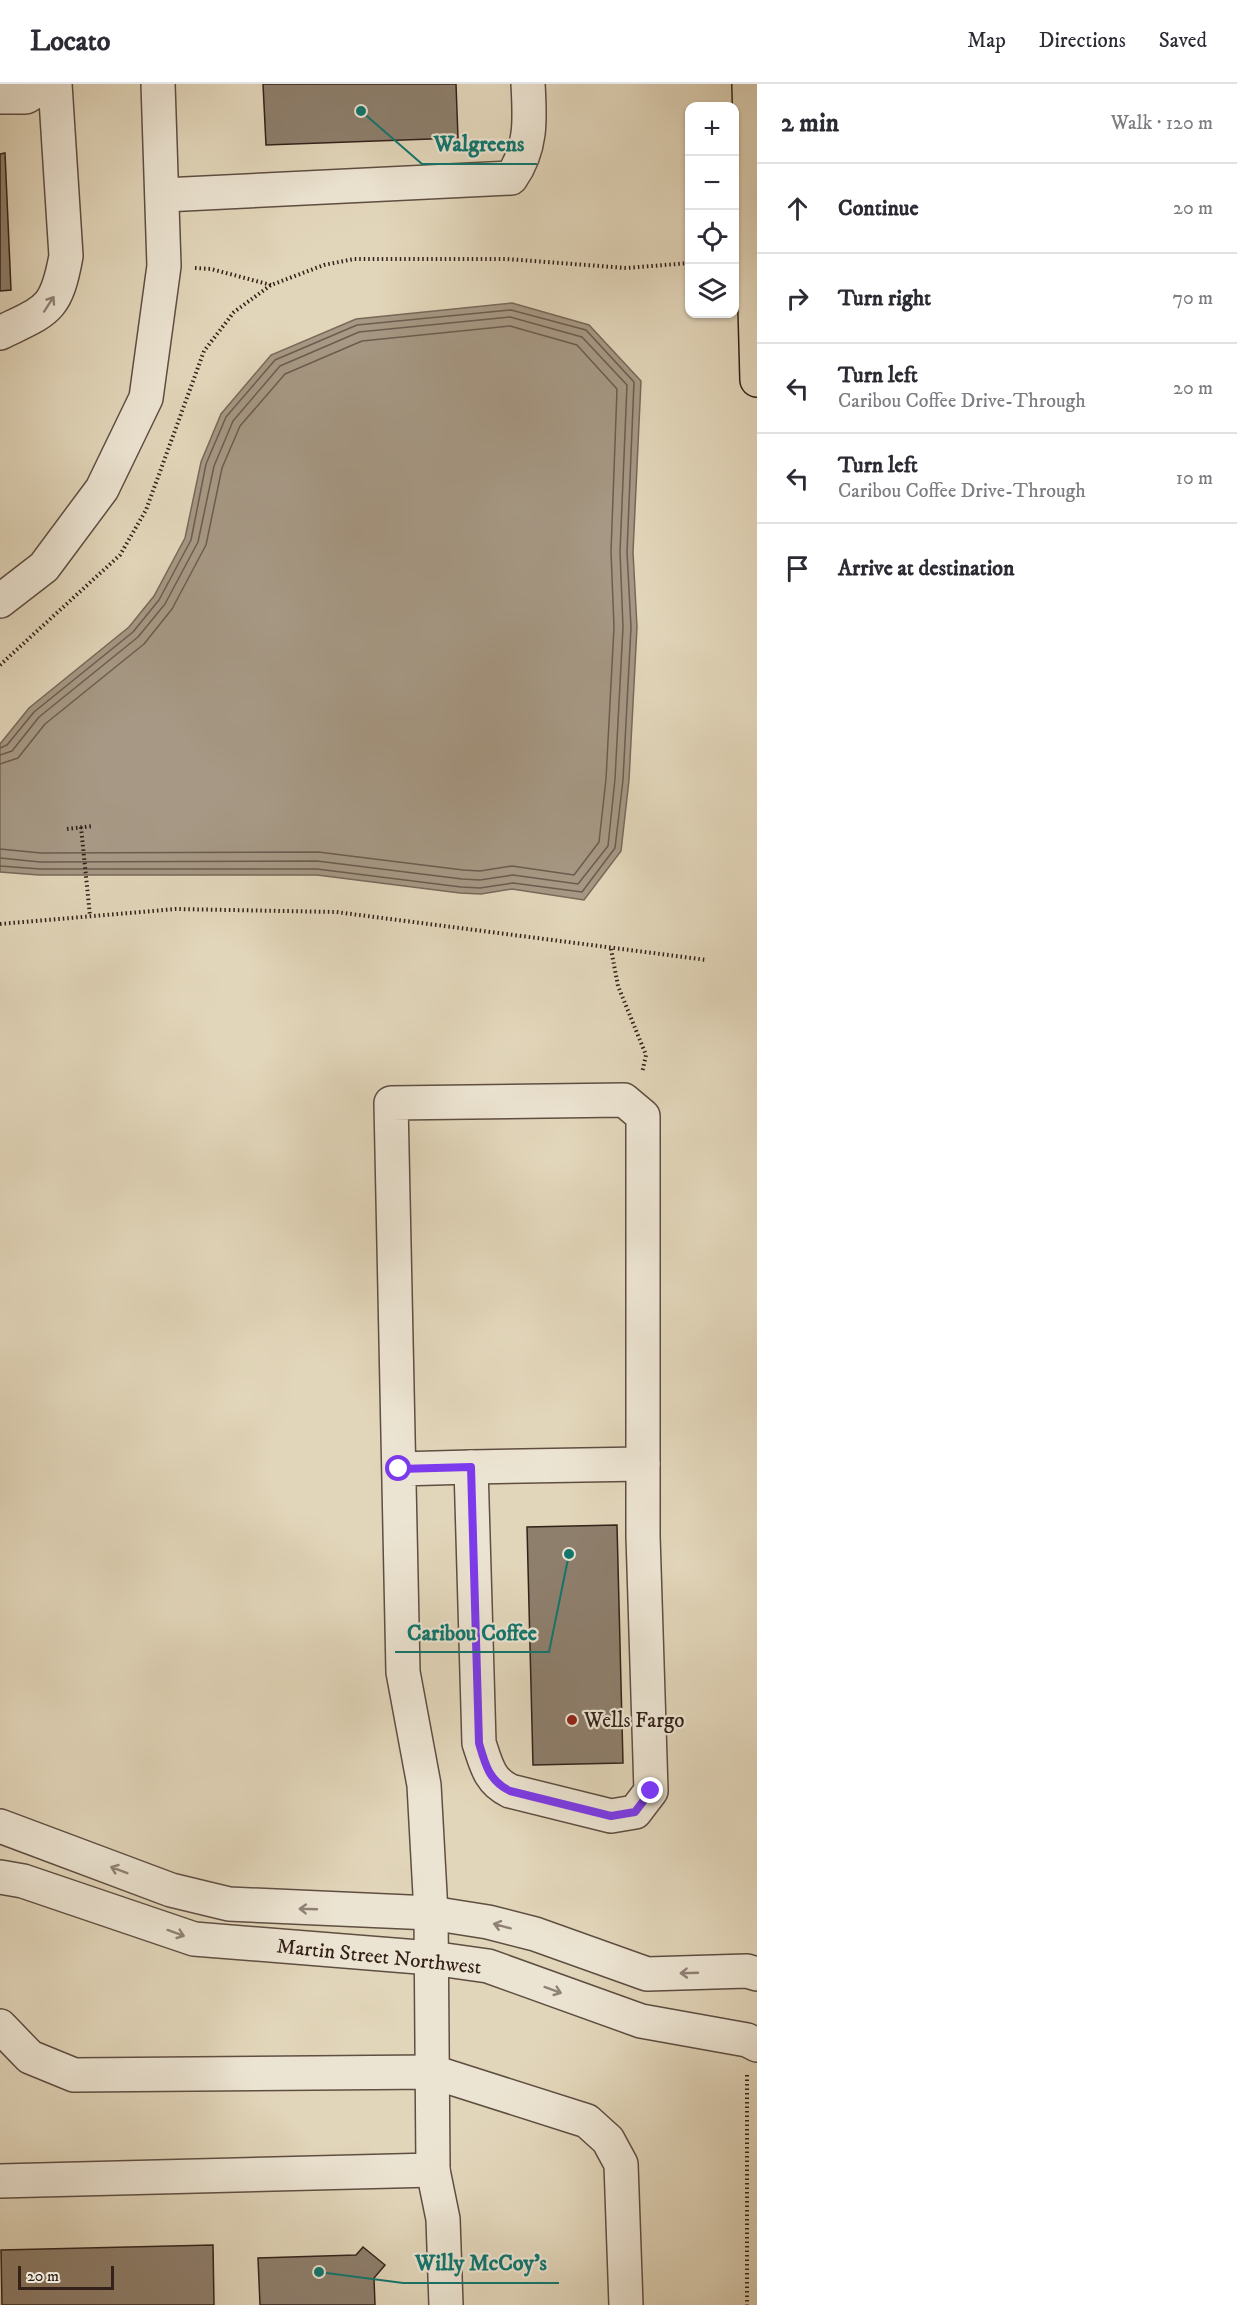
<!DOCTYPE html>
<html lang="en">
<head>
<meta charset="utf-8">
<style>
  :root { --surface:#fff; --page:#f7f7f7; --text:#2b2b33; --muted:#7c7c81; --line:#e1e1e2 }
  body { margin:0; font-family:"IM FELL DW Pica",serif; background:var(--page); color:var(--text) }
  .controls { position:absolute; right:18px; top:18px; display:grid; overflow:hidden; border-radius:12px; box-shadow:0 2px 4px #0004 }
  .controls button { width:54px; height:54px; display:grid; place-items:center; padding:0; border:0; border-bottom:2px solid var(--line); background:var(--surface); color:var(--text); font:30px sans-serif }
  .scale { position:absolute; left:18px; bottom:15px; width:96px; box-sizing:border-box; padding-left:6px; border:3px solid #33211a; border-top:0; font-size:16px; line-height:21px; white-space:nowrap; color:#33211a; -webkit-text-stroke:4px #ece4d2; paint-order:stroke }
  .stop { position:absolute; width:18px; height:18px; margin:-14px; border:4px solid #7c3aed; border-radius:50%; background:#fff }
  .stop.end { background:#7c3aed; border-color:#fff; box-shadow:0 2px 6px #0008 }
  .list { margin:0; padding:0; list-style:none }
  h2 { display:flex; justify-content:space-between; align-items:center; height:78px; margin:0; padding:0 24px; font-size:26px }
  h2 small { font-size:20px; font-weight:400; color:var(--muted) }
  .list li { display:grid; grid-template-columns:39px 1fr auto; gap:18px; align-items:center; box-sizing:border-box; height:90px; padding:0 24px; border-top:2px solid var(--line) }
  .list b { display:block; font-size:22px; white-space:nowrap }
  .list p { margin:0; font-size:20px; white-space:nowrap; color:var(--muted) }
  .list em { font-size:20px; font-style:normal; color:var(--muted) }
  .icon { flex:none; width:33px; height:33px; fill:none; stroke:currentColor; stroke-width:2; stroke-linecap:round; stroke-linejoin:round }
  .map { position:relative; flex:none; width:757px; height:2221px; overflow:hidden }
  header { display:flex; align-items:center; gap:36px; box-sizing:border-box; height:84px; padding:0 30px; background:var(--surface); border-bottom:2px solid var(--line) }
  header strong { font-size:28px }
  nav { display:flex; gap:33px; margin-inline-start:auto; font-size:21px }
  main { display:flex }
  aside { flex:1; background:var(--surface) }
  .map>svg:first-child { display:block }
</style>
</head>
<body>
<header>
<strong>Locato</strong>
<nav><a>Map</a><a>Directions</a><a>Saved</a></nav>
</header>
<main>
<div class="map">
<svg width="757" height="2221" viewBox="0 0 757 2221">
  <rect width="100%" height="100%" fill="#e2d6ba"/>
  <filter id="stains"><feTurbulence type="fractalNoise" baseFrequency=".00333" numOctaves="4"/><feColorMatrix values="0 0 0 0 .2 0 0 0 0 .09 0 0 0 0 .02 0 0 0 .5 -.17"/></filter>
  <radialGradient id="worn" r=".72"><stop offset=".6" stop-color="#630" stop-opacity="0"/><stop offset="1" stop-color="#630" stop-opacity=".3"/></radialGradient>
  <!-- water -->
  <path fill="#a69884" stroke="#78685a" stroke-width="1.5" d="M512 219 589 241 641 297 633 468 637 543 629 696 621 767 584 816 512 805 481 810 460 809 317 791H39L0 788V660L29 624 129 543 154 512 185 454 201 378 221 330 271 271 356 235Z"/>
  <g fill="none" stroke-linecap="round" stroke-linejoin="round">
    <!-- shore -->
    <g stroke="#6c5c4f" stroke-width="1.5">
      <path d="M0 664 7 661 34 628 133 548 159 516 191 456 206 380 226 333 275 276 357 241 511 226 586 246 634 298 627 468 631 543 623 696 615 764 582 808 513 799 480 804 461 803 317 785H40L0 782"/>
      <path d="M0 671 12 667 39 633 138 553 165 520 198 458 214 382 233 337 280 282 359 248 510 233 582 253 627 301 620 468 623 543 615 695 608 762 578 800 513 791 480 796 462 795 317 777 40 778 0 774"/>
      <path d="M0 680 18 674 45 640 144 560 172 525 206 461 222 384 240 342 285 290 362 257 510 242 577 261 617 305 611 468 614 543 606 695 599 758 574 791 512 782 480 787 463 786 318 768 41 769 0 765"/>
    </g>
  </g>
  <!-- building -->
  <g fill="#8e7f6d" stroke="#33211a" stroke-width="1.5">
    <path d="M263 0H456L458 54 266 61Z"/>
    <path d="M5 69 11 206 0 207V70Z"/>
    <path d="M617 1441 623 1679 533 1681 527 1443Z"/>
    <path d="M213 2161 214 2221H2L1 2166Z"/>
    <path d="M363 2163 385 2181 374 2194 375 2221H260L258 2174 356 2171Z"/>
  </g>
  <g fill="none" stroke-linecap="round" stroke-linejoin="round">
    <!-- minor casing -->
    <g stroke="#5f4e42" stroke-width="36">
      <g id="minor">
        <path d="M0 13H26L47 0"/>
        <path d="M164 111 511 94C532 64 530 35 528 0"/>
        <path d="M0 249C47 226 56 227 66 172L55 0"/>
        <path d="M0 517 44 483 102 405 146 314 164 182 158 0"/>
        <path d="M471 1383 643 1380"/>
        <path d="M0 1742 171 1806 229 1820 431 1829 488 1838 535 1850 647 1890 747 1887 757 1890"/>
        <path d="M0 1793 23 1797 194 1855 431 1874 488 1882 641 1937 747 1956 757 1961"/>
        <path d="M0 1942 30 1973 74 1991 433 1988 587 2037 608 2056 621 2080 626 2221"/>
        <path d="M433 2086 443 2135 446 2221"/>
        <path d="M0 2097 433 2086 431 1829 424 1701 403 1588 391 1019 624 1016 643 1032V1452L651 1707 635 1728 611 1732 510 1707C489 1697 486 1680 479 1659L471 1383 399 1385"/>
      </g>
    </g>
    <!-- major casing -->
    <g stroke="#33211a" stroke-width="36">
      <path id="major" d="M749 0 757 296"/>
    </g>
    <!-- path -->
    <g stroke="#33211a" stroke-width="4" stroke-dasharray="1.5 3" stroke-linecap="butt">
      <path d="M195 184 211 185 271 201"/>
      <path d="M0 581 120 471 146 426 204 267 234 228 271 201 324 181 354 175H507L626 184 690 179"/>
      <path d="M81 743 90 832"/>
      <path d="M67 745 93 742"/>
      <path d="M0 840 176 825 336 828 707 876"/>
      <path d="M611 865 618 902 646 971 642 989"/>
      <path d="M747 1991V2221"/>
    </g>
    <!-- minor -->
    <use href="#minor" stroke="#ece4d2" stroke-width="33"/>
    <!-- major -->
    <use href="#major" stroke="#e2d6ba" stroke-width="33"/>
  </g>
  <!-- one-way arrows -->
  <defs><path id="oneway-shaft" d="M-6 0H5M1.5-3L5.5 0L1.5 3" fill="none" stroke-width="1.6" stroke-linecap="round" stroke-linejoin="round" transform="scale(1.5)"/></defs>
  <g stroke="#908276">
    <use href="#oneway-shaft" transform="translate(49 220) rotate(-57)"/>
    <use href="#oneway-shaft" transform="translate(119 1786) rotate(-159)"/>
    <use href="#oneway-shaft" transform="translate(308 1825) rotate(-178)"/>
    <use href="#oneway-shaft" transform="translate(502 1842) rotate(-165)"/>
    <use href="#oneway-shaft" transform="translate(176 1849) rotate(20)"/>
    <use href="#oneway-shaft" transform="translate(689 1889) rotate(178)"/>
    <use href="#oneway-shaft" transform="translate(553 1906) rotate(20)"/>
  </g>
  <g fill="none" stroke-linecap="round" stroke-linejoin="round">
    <!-- route -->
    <path stroke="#7c3aed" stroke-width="8" d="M399 1385 471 1383 479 1659C485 1680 489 1697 510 1707L611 1732 635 1728 651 1707"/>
  </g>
  <!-- markers -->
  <circle fill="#8f2418" stroke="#ece4d2" stroke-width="2" cx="572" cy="1636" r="6"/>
  <g text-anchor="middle" stroke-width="4.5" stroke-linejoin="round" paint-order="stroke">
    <!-- poi labels -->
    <g font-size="21" fill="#33211a" stroke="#ece4d2" text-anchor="start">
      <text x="584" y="1643">Wells Fargo</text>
    </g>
    <!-- street labels -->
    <g font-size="21" fill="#33211a" stroke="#ece4d2">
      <text transform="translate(379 1872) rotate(6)" y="7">Martin Street Northwest</text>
    </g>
  </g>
  <!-- callouts -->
  <path fill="none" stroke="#0f766e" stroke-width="2" d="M361 27L422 80H537M569 1470L549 1568H395M319 2188L403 2199H559"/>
  <g fill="#0f766e" stroke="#ece4d2" stroke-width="2">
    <circle cx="361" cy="27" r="6"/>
    <circle cx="569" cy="1470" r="6"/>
    <circle cx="319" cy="2188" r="6"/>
  </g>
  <g font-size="22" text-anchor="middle" font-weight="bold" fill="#0f766e" stroke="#ece4d2" stroke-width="4.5" stroke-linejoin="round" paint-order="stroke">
    <text x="479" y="67">Walgreens</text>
    <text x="472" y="1556">Caribou Coffee</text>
    <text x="481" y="2186">Willy McCoy's</text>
  </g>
  <rect width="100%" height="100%" filter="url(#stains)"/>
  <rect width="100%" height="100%" fill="url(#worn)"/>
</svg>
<div class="controls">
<button>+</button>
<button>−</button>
<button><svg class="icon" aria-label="locate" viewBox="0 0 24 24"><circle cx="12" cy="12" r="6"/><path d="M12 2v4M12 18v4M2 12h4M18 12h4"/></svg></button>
<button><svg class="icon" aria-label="layers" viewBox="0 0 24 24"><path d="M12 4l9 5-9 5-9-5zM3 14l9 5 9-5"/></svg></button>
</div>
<div class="scale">20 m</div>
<div class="stop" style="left:399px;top:1385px"></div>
<div class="stop end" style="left:651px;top:1707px"></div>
</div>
<aside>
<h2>2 min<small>Walk · 120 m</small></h2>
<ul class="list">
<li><svg class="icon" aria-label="ahead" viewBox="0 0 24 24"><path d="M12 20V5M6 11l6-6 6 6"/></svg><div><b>Continue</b></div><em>20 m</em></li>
<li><svg class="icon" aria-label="right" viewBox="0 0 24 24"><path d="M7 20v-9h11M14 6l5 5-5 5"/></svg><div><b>Turn right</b></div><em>70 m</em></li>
<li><svg class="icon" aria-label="left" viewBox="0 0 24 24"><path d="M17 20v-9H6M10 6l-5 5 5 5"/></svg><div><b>Turn left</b><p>Caribou Coffee Drive-Through</p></div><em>20 m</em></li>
<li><svg class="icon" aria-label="left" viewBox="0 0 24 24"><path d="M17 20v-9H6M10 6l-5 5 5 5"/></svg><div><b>Turn left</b><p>Caribou Coffee Drive-Through</p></div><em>10 m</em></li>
<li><svg class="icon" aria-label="arrive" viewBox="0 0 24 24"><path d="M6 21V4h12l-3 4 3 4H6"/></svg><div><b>Arrive at destination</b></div></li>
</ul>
</aside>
</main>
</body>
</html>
